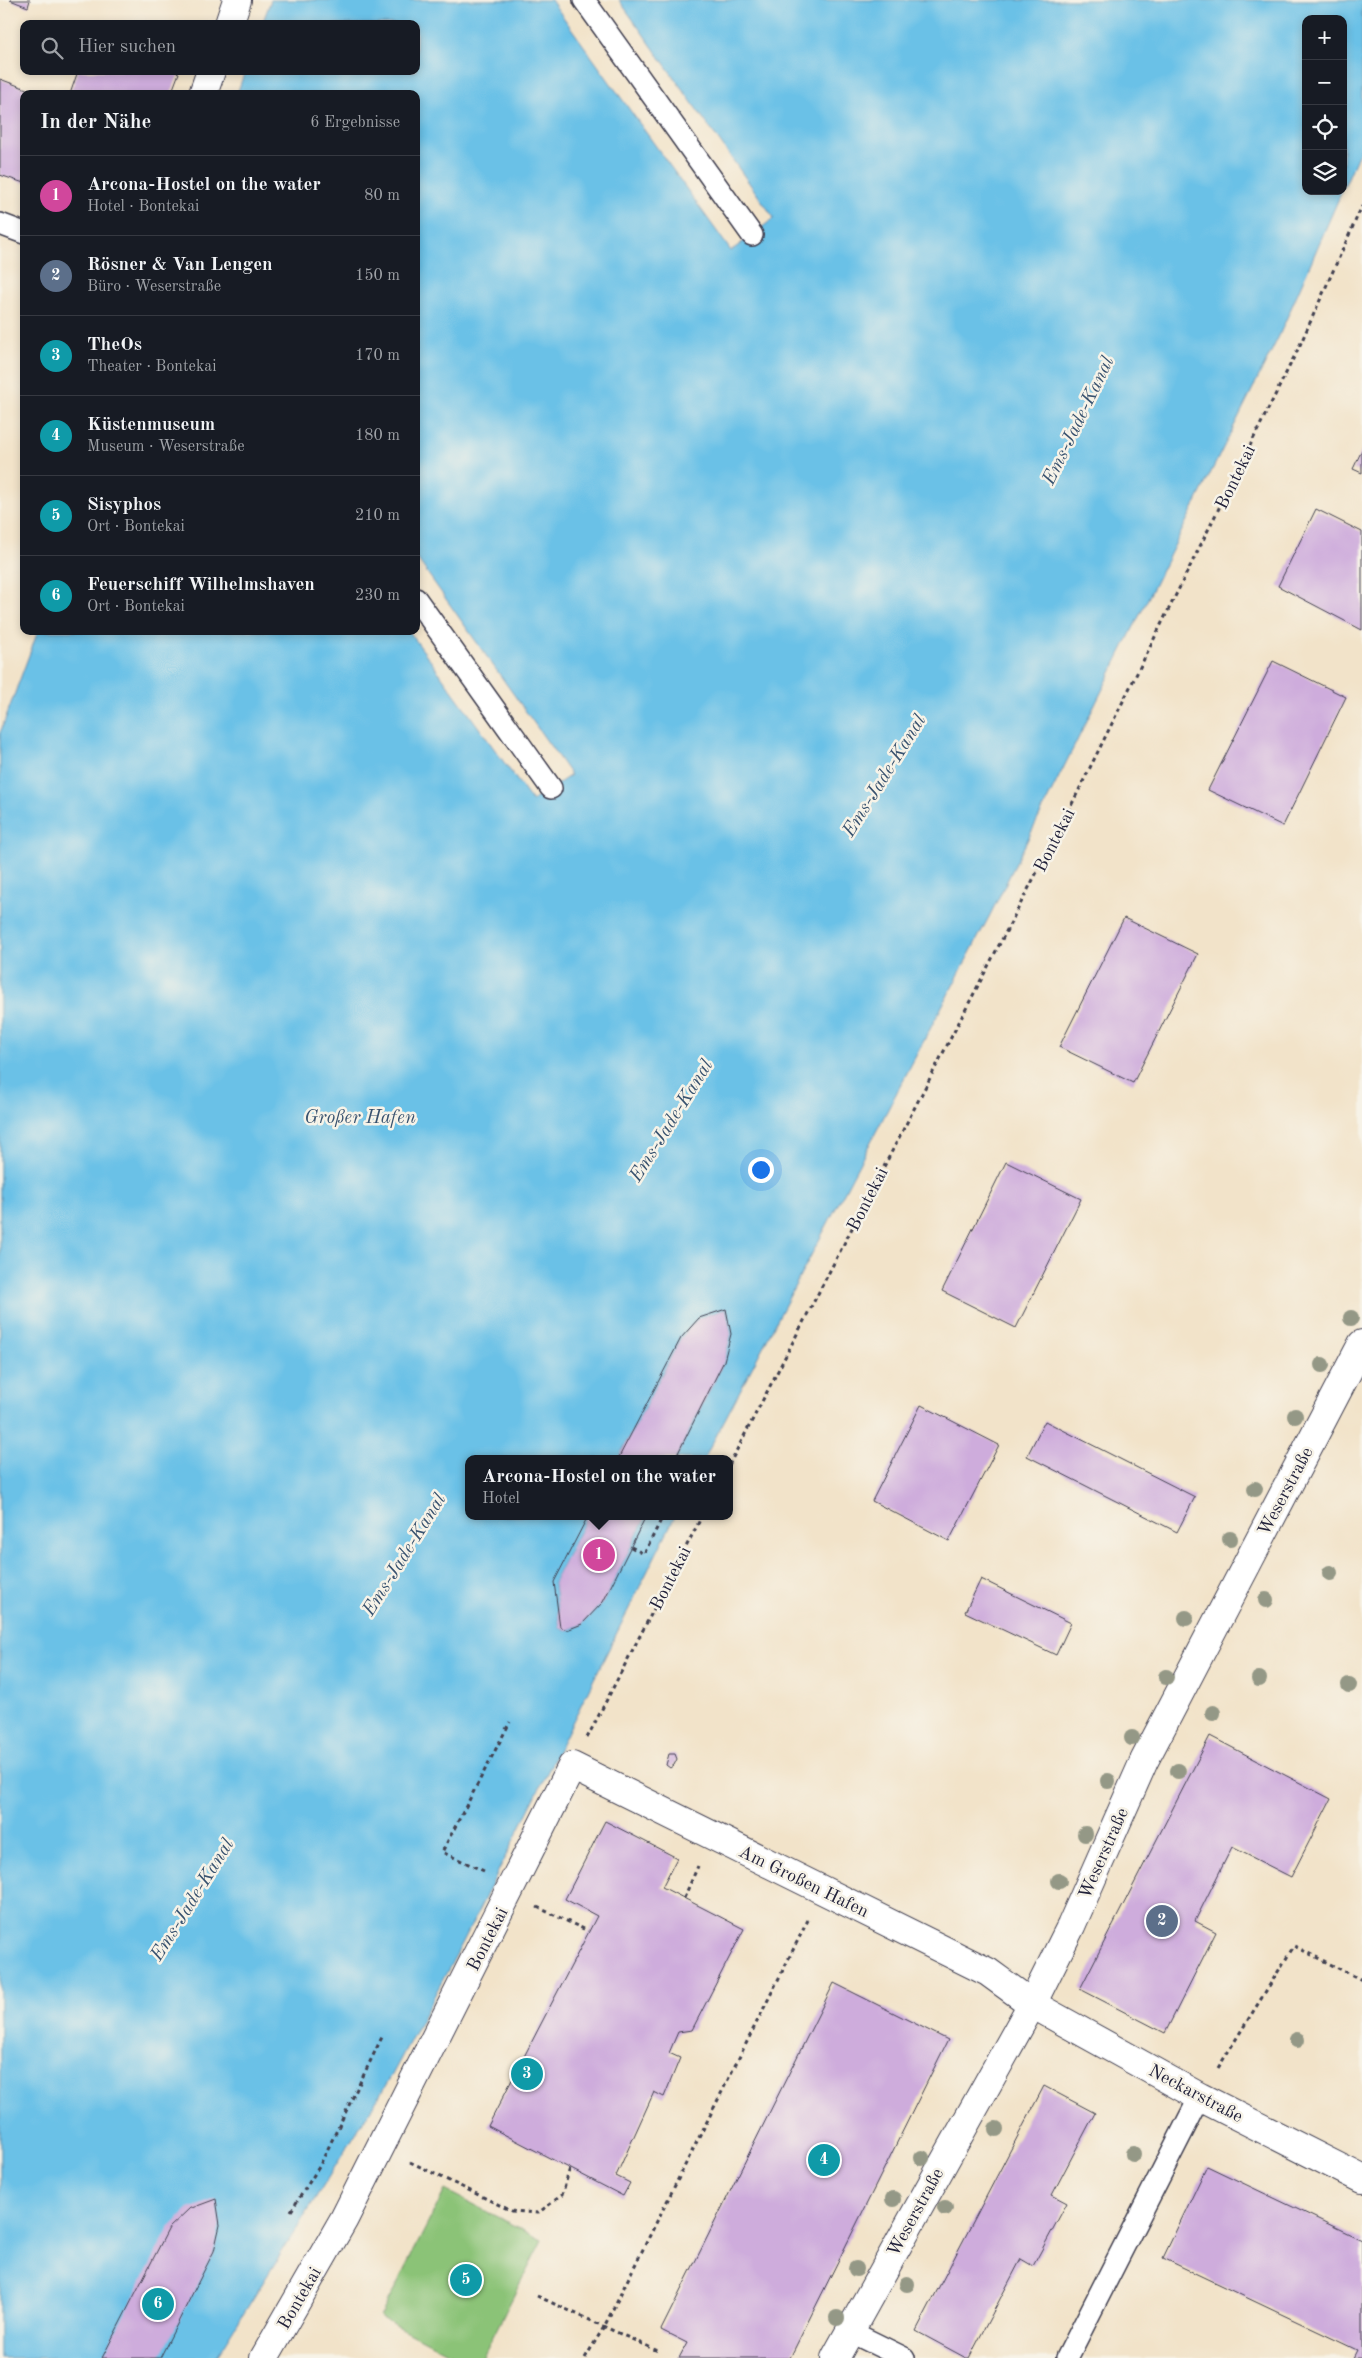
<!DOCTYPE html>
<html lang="de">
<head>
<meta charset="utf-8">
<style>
  :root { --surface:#171b24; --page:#20242c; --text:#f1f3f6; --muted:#9ea1a6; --line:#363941; --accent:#0b8043 }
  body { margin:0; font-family:"Old Standard TT",serif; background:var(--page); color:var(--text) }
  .controls { position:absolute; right:15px; top:15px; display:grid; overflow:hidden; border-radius:10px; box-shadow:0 2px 8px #0003 }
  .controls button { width:45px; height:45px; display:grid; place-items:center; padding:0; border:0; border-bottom:1px solid var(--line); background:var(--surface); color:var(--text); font:25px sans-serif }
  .you { position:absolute; left:760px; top:1169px; width:18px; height:18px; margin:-12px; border:4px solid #fff; border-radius:50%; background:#1a73e8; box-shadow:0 0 0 8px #1a73e833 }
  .badge { display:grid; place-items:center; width:32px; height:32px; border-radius:50%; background:var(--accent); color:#fff; font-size:16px; font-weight:700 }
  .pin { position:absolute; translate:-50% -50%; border:2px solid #fff; box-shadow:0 1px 5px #0006 }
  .popup { position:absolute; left:465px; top:1455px; width:268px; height:65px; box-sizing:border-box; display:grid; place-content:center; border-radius:10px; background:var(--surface); filter:drop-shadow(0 1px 4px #0005); font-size:16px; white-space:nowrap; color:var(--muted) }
  .popup b { font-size:19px; color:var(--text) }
  .popup::after { content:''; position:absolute; left:50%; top:100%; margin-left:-10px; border:10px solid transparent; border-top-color:var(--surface) }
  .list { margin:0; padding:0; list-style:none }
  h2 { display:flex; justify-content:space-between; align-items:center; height:65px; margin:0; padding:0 20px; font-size:21px }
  h2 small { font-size:16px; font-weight:400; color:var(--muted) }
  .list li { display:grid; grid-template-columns:32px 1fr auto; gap:15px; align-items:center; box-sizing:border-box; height:80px; padding:0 20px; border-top:1px solid var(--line) }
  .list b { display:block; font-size:19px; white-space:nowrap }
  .list p { margin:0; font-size:16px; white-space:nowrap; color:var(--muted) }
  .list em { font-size:16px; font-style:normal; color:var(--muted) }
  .icon { flex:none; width:28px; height:28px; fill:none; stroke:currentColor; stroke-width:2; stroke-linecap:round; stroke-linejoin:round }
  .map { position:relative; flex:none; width:1362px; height:2358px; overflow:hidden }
  .search { position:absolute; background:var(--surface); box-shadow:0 2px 8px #0003; left:20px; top:20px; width:400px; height:55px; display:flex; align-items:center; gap:12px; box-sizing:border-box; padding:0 18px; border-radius:10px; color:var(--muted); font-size:19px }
  .panel { position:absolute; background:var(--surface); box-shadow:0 2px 8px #0003; left:20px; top:90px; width:400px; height:545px; border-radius:10px }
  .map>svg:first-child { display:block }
</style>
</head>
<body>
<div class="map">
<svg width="1362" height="2358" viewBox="0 0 1362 2358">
  <rect width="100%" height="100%" fill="#f7f3e8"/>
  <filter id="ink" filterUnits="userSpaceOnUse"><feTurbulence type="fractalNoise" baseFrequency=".02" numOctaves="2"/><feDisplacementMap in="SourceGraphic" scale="10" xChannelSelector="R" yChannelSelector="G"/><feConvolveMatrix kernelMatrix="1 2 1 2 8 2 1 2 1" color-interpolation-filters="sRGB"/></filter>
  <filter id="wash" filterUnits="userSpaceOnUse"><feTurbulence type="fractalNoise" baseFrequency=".0096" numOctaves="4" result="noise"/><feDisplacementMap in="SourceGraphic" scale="20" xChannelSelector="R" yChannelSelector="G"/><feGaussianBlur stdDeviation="1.12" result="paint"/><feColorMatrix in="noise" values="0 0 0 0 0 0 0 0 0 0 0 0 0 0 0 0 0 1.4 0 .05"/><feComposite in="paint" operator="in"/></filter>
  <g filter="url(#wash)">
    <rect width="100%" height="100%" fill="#f2e3c9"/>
    <!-- green -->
    <path fill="#8bc377" stroke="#567259" d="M445 2190 542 2240 482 2358H459L380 2317Z"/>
    <!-- water -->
    <path fill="#6ac1e7" stroke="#467291" d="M271 0H551L731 251 774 218 619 0H1362V146L1343 189V19H1306V191H1342L1279 336 990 915 704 1459H675L724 1361 731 1334 726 1309 699 1318 681 1338 618 1459H469V1516H588L554 1582 560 1627 567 1630 582 1624 603 1602 646 1516H675L463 1942 392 2075 216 2358H0V733L38 631H409L532 801 571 775 416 557V94H237L245 71H416V24H262Z"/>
    <g id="blocks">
      <!-- building -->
      <g fill="#ceacdc">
        <path d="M10 0H30L28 7Z"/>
        <path d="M78 71H173L179 73 171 94H70Z"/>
        <path d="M0 79 40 94H24V183L0 175Z"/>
        <path d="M1362 450V473L1353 469Z"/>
        <path d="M1316 509 1362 532V630L1278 586Z"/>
        <path d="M1273 661 1346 697 1283 826 1208 790Z"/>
        <path d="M1124 918 1198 954 1133 1083 1059 1047Z"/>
        <path d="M1006 1162 1081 1199 1016 1328 942 1291Z"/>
        <path d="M726 1309 731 1334 724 1361 675 1459H618L681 1338 699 1318Z"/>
        <path d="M921 1405 999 1445 949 1541 872 1501Z"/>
        <path d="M1045 1421 1195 1497 1177 1532 1027 1456Z"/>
        <path d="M588 1516H646L603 1602 582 1624 567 1630 560 1627 554 1582Z"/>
        <path d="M981 1579 1071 1623 1056 1655 965 1612Z"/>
        <path d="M1210 1736 1331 1799 1291 1877 1232 1847 1195 1921 1216 1932 1165 2033 1080 1989Z"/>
        <path d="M669 1754H675L677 1759 674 1765 670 1768 666 1765Z"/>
        <path d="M605 1821 677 1858 662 1887 744 1929 692 2030 678 2032 669 2053 680 2058 664 2097 654 2092 616 2176 630 2183 623 2196 488 2126 597 1916 565 1899Z"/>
        <path d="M834 1983 948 2040 790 2358H679L687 2343 661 2330Z"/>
        <path d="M1044 2086 1095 2113 1052 2195 1067 2203 1033 2266 1021 2259 969 2358H966L916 2331Z"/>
        <path d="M1207 2166 1362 2240V2358H1353L1357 2350 1163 2258Z"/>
        <path d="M216 2199 220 2225 214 2251 160 2358H102L169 2228 189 2209Z"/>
      </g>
    </g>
  </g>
  <g filter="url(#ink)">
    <use href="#blocks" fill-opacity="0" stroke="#413f50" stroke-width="1"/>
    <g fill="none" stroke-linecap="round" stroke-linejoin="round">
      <!-- lane casing -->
      <g stroke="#413f50" stroke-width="24">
        <g id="lane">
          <path d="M584 0 752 235"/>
          <path d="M0 224 24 233"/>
          <path d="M416 599 551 788"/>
          <path d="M849 2331 904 2358"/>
          <path d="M1067 2358 1200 2097"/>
        </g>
      </g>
      <!-- street casing -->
      <g stroke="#413f50" stroke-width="30">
        <g id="street">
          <path d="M229 24 237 0"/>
          <path d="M203 94 211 71"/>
          <path d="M264 2358 344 2219 572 1766 988 1972 1032 2004 1200 2097 1362 2179"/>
          <path d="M835 2358 1032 2004 1071 1926 1144 1761 1362 1344"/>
        </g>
      </g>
      <!-- path -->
      <g stroke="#413f50" stroke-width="3" stroke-dasharray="4 4" stroke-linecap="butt">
        <path d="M678 1454 687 1459"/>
        <path d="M729 1465 1063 822 1300 345 1362 206"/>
        <path d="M631 1547 644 1554 663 1516"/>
        <path d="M587 1738 702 1516"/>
        <path d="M484 1871 442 1852 510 1722"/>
        <path d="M684 1898 698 1866"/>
        <path d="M537 1907 588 1931"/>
        <path d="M1218 2068 1294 1946 1362 1980"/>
        <path d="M410 2162 512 2211 538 2213 562 2195 570 2168"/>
        <path d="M291 2211 319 2167 383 2035"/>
        <path d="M537 2296 660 2352"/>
        <path d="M585 2358 604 2327 808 1920"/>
      </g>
      <!-- lane -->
      <use href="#lane" stroke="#fff" stroke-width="21"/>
      <!-- street -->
      <use href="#street" stroke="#fff" stroke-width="28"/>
    </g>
    <!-- trees -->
    <g fill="#949886">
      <circle cx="1351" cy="1318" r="8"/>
      <circle cx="1322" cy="1365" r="8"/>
      <circle cx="1295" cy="1416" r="8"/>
      <circle cx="1255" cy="1489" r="8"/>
      <circle cx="1230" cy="1539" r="8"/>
      <circle cx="1330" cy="1573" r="8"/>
      <circle cx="1266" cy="1600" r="8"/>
      <circle cx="1186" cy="1618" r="8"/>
      <circle cx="1166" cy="1677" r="8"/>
      <circle cx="1259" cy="1679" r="8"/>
      <circle cx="1349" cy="1685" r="8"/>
      <circle cx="1213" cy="1713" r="8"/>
      <circle cx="1132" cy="1738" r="8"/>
      <circle cx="1178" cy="1771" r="8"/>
      <circle cx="1108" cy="1781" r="8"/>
      <circle cx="1085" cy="1834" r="8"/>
      <circle cx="1059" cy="1881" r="8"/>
      <circle cx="1297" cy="2040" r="8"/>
      <circle cx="996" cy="2129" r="8"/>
      <circle cx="1133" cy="2154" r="8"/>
      <circle cx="922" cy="2158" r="8"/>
      <circle cx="893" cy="2199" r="8"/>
      <circle cx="945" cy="2208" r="8"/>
      <circle cx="856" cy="2269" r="8"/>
      <circle cx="907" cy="2284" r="8"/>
      <circle cx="837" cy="2318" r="8"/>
    </g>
  </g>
  <g text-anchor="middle" stroke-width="5" stroke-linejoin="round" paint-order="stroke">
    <!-- street labels -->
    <g font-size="18" fill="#22223b" stroke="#f7f3e8">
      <text transform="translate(1235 477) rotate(-64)" y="6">Bontekai</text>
      <text transform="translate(1054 840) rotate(-63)" y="6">Bontekai</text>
      <text transform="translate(867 1199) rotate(-63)" y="6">Bontekai</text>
      <text transform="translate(1285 1491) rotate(-62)" y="6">Weserstraße</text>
      <text transform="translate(670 1578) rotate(-63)" y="6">Bontekai</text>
      <text transform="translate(1103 1853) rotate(-66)" y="6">Weserstraße</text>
      <text transform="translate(804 1881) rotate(26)" y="6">Am Großen Hafen</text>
      <text transform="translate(487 1939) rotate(-63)" y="6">Bontekai</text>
      <text transform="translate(1196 2093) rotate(28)" y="6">Neckarstraße</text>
      <text transform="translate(915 2212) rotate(-61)" y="6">Weserstraße</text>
      <text transform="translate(299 2298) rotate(-60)" y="6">Bontekai</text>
    </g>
    <!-- water labels -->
    <g font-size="19" font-style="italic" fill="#38526f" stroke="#f7f3e8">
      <text transform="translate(1077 420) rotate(-64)" y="7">Ems-Jade-Kanal</text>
      <text transform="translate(883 775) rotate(-58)" y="7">Ems-Jade-Kanal</text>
      <text x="360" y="1123">Großer Hafen</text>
      <text transform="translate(670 1120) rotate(-58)" y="7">Ems-Jade-Kanal</text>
      <text transform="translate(403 1554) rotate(-58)" y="7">Ems-Jade-Kanal</text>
      <text transform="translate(191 1899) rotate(-58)" y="7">Ems-Jade-Kanal</text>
    </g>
  </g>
</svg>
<div class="controls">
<button>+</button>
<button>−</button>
<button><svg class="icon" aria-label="locate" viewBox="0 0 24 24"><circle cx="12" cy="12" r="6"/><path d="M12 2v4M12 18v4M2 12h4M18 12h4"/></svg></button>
<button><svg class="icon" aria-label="layers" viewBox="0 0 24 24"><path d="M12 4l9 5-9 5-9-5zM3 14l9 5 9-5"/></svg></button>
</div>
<div class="you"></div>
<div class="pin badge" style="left:599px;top:1555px;background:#d1479c">1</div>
<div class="popup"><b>Arcona-Hostel on the water</b>Hotel</div>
<div class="pin badge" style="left:1162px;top:1921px;background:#5c6f8a">2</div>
<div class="pin badge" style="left:527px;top:2074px;background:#0f9aa8">3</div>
<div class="pin badge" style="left:824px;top:2160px;background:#0f9aa8">4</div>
<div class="pin badge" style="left:466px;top:2280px;background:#0f9aa8">5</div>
<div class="pin badge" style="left:158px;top:2304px;background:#0f9aa8">6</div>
<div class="search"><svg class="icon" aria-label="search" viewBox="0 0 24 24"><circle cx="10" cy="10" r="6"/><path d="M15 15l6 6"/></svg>Hier suchen</div>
<section class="panel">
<h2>In der Nähe<small>6 Ergebnisse</small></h2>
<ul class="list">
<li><span class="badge" style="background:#d1479c">1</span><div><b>Arcona-Hostel on the water</b><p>Hotel · Bontekai</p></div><em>80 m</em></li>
<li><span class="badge" style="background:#5c6f8a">2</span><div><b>Rösner &amp; Van Lengen</b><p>Büro · Weserstraße</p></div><em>150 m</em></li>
<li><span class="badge" style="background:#0f9aa8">3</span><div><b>TheOs</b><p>Theater · Bontekai</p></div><em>170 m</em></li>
<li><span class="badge" style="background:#0f9aa8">4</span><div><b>Küstenmuseum</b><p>Museum · Weserstraße</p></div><em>180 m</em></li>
<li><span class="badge" style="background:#0f9aa8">5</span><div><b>Sisyphos</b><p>Ort · Bontekai</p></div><em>210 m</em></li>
<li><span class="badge" style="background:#0f9aa8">6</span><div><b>Feuerschiff Wilhelmshaven</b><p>Ort · Bontekai</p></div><em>230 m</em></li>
</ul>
</section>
</div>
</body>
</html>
